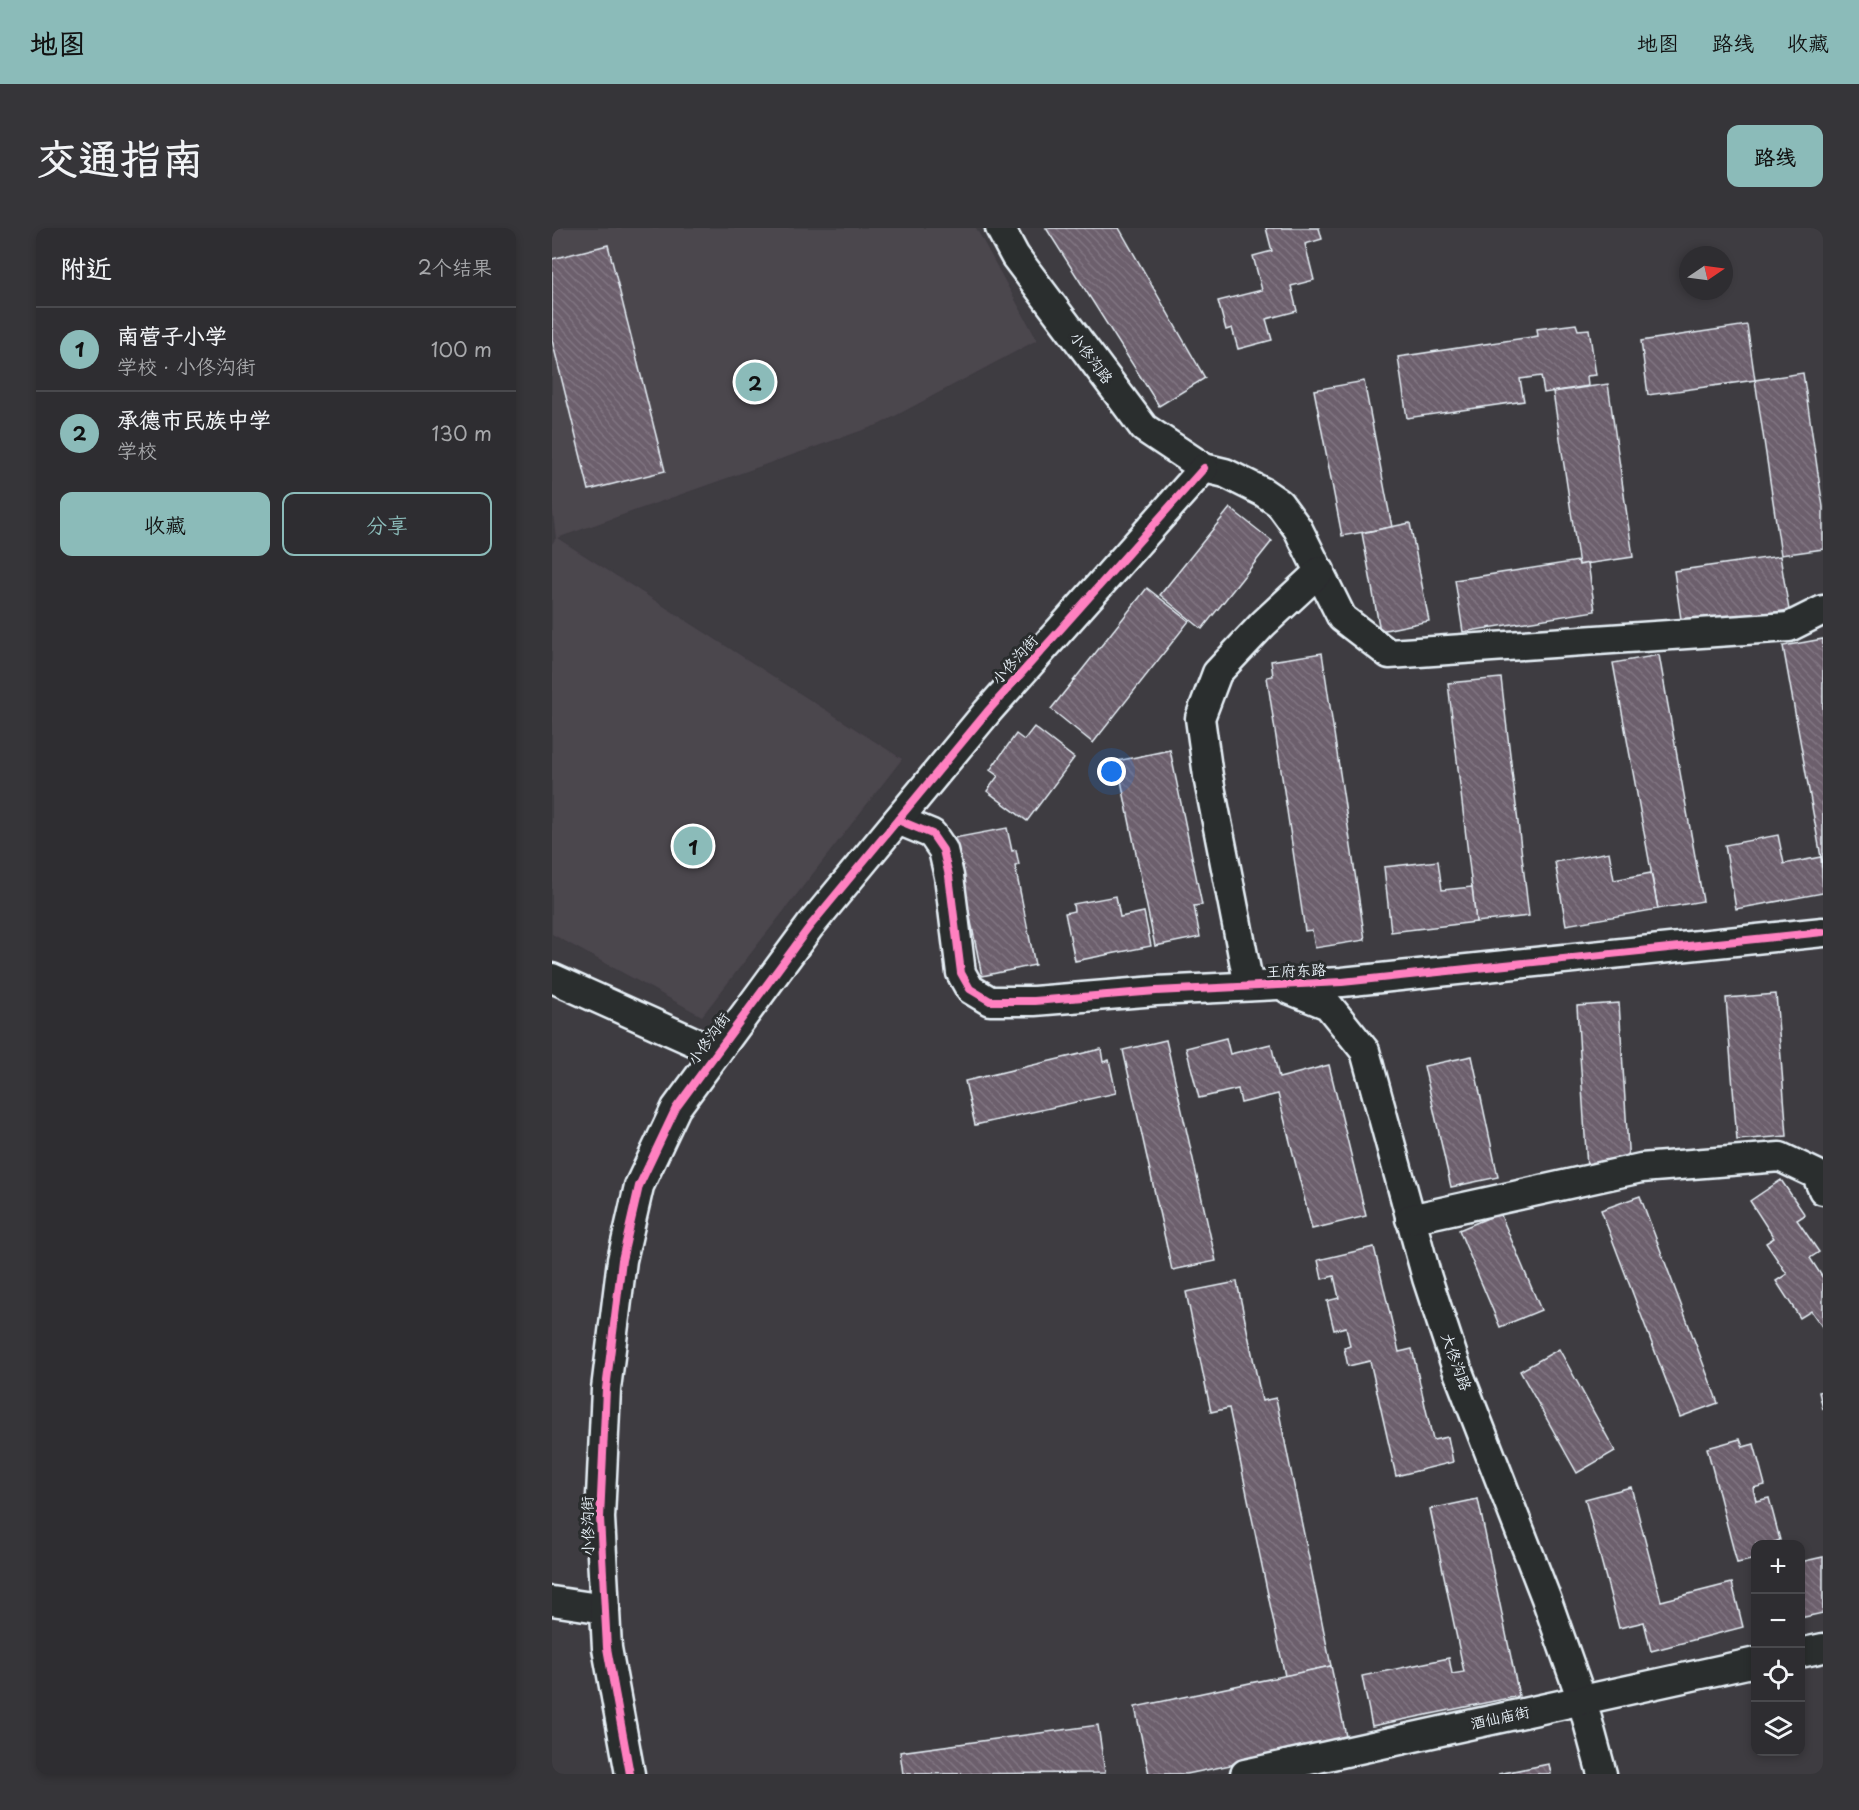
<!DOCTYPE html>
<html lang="zh">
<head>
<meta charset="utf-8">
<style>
  :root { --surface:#2e2d31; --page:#363539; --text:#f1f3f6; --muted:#a7a8ab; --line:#49494d; --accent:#8bbbb9 }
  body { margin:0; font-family:"Playpen Sans","LXGW WenKai TC",sans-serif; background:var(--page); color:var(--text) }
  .controls { position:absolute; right:18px; bottom:18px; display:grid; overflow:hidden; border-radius:12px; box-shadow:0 3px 9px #0003 }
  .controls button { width:54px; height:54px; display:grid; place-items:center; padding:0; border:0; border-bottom:2px solid var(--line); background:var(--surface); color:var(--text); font:30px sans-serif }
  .compass { position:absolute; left:1127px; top:18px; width:54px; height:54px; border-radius:50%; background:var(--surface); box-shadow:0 3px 9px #0003; rotate:77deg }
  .you { position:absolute; left:560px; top:544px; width:21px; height:21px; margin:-15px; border:4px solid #fff; border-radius:50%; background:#1a73e8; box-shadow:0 0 0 9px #1a73e833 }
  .badge { display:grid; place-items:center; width:39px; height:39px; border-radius:50%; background:var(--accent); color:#111; font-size:20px; font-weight:700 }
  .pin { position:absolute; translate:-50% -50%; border:3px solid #fff; box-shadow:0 2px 6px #0006 }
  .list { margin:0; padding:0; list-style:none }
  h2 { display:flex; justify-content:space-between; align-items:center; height:78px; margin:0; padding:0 24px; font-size:26px }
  h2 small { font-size:20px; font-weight:400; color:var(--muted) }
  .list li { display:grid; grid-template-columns:39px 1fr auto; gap:18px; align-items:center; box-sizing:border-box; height:84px; padding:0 24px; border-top:2px solid var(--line) }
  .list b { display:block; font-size:22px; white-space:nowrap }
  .list p { margin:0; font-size:20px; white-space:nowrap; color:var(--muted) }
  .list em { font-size:20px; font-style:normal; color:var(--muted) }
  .actions { display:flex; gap:12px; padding:18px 24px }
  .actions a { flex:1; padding:14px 0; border:2px solid var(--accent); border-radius:12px; text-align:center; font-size:21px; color:var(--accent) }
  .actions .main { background:var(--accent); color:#111 }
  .icon { flex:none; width:33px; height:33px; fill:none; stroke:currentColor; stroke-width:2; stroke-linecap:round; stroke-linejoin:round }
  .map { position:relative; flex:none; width:1271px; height:1546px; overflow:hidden; border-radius:12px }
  header { display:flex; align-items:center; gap:36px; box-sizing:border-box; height:84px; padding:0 30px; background:var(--accent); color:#111 }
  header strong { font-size:28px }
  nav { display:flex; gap:33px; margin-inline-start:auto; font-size:21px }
  .intro { display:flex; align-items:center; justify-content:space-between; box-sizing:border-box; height:144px; padding:0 36px }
  h1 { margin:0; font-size:42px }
  .button { padding:15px 27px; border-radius:12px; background:var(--accent); color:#111; font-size:21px; font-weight:700 }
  main { display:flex; gap:36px; padding:0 36px }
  aside { flex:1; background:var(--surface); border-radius:12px; box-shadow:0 3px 9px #0003 }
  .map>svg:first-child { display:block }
</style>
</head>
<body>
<header>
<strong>地图</strong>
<nav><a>地图</a><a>路线</a><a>收藏</a></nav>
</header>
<div class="intro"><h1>交通指南</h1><a class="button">路线</a></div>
<main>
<aside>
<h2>附近<small>2个结果</small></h2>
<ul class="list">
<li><span class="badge">1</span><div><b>南营子小学</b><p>学校 · 小佟沟街</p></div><em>100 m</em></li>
<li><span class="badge">2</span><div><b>承德市民族中学</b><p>学校</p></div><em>130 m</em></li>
</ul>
<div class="actions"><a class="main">收藏</a><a>分享</a></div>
</aside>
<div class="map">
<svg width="1271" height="1546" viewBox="0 0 1271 1546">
  <defs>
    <pattern id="building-back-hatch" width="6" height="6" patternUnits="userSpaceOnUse" patternTransform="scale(1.5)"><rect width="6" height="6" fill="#6c5e6c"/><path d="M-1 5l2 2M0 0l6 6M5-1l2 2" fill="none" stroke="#817682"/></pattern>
  </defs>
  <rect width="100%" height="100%" fill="#3e3c41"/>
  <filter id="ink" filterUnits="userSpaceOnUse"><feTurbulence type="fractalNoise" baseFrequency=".0167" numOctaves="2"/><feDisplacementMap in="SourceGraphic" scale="12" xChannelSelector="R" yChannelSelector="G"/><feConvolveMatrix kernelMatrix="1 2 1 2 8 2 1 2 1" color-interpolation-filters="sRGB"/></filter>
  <g filter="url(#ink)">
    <!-- built -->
    <path fill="#4c464e" d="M0 0H424L485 112 328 196 5 310 350 531 150 788 0 706V316L4 310 0 276Z"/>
    <!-- building -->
    <g fill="url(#building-back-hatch)" stroke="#e8f1f8" stroke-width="1.5">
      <path d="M494 0H567L653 150 607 178Z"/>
      <path d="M714 0H767L770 11 753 16 762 52 739 58 745 83 714 91 720 112 686 121 680 100 674 102 666 73 710 62 701 28 720 23Z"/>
      <path d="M56 17 113 243 37 262 0 112V31Z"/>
      <path d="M1024 96 1026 102 1037 101 1044 147 1035 148 1036 158 992 165 989 148 968 151 972 173 855 190 846 129 986 108 985 101Z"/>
      <path d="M1195 97 1203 152 1096 167 1089 113Z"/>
      <path d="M1251 145 1271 279V321L1229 327 1203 152Z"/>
      <path d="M812 153 840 299 790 308 762 162Z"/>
      <path d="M1056 156 1081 329 1027 337 1001 164Z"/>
      <path d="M678 280 720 313 650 401 608 367Z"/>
      <path d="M858 295 877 393 828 403 810 305Z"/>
      <path d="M1228 328 1237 382 1130 398 1122 343Z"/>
      <path d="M1026 333 1027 337 1036 335 1043 383 911 404 903 352Z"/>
      <path d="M595 360 637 393 541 515 499 481Z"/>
      <path d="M1271 411V640L1231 418Z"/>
      <path d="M770 425 813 712 763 720 760 702 753 703 715 449 721 448 719 433Z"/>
      <path d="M1107 427 1151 673 1106 681 1061 435Z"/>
      <path d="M949 450 977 688 924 694 896 455Z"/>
      <path d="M482 499 522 530 475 593 435 563 446 548 438 542 464 506 472 512Z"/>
      <path d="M618 522 650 677 642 678 648 709 603 718 565 533Z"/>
      <path d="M455 600 460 623 464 622 467 637 463 638 483 737 430 748 402 610Z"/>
      <path d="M1226 607 1232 636 1269 629 1271 665 1184 681 1173 617Z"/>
      <path d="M1057 624 1062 652 1099 645 1106 681 1014 697 1003 634Z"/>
      <path d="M886 633 890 662 920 659 924 694 839 704 832 639Z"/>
      <path d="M564 668 568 689 592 684 599 718 523 733 513 685 522 683 521 676Z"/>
      <path d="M1224 766 1235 908 1185 912 1174 770Z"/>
      <path d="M1067 775 1077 937 1035 940 1025 778Z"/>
      <path d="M674 810 678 826 719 816 727 850 777 837 814 988 760 1001 726 866 689 875 686 861 647 870 634 820Z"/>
      <path d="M614 812 664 1033 620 1042 571 822Z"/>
      <path d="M549 821 551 834 557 832 564 865 423 897 413 853Z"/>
      <path d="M920 828 946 949 899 959 872 838Z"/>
      <path d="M1229 952 1253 987 1245 992 1267 1024 1258 1030 1271 1050V1100L1259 1083 1248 1090 1224 1053 1235 1046 1214 1015 1222 1010 1198 973Z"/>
      <path d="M1088 968 1166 1175 1128 1189 1049 982Z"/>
      <path d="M948 985 989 1082 948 1099 907 1002Z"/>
      <path d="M822 1019 847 1124 860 1121 881 1212 896 1209 901 1234 844 1248 818 1133 796 1138 792 1120 798 1118 794 1099 782 1102 775 1073 787 1070 782 1048 770 1051 766 1032Z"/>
      <path d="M685 1054 710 1173 724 1170 779 1438 733 1448 677 1180 659 1184 634 1064Z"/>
      <path d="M1007 1121 1063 1223 1025 1245 968 1143Z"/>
      <path d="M1271 1163V1181L1267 1164Z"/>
      <path d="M1188 1211 1191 1219 1202 1216 1213 1257 1201 1260 1204 1273 1217 1270 1228 1312 1217 1316H1204V1331L1185 1335 1155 1220Z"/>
      <path d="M1079 1259 1109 1373 1180 1355 1191 1399 1099 1423 1092 1394 1067 1400 1033 1271Z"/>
      <path d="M926 1271 967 1468 820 1498 810 1448 897 1430 900 1446 912 1444 878 1281Z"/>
      <path d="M1271 1329V1385L1248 1390V1334Z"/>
      <path d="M779 1438 795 1513 635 1546H597L583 1479Z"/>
      <path d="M546 1497 553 1545 351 1546 348 1524Z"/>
      <path d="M997 1536 999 1546H946Z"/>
    </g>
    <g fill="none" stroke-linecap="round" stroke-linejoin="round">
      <!-- minor casing -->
      <g stroke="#e8f1f8" stroke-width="33">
        <g id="minor">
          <path d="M448 0 463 28 592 200 652 240 673 245 711 264 727 275 746 301 790 390 837 426 1237 399 1271 382"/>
          <path d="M346 592 380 606 391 622 397 648 409 745 418 761 438 773H482L604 763 790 754 1271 704"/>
          <path d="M0 750 165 824"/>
          <path d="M697 758 656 548 648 490 665 445 711 396 768 343"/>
          <path d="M736 761 776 777 813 823 875 1050 905 1141 994 1370 1030 1472 1050 1546"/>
          <path d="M858 991 1089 940 1228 929 1264 946 1271 962"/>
          <path d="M0 1373 53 1381"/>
          <path d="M1248 1425 1271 1420"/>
          <path d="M78 1546 55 1420 48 1290 54 1161 70 1032 87 958 124 880 258 698 435 484 652 240"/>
          <path d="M693 1546 1204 1434"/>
        </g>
      </g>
      <!-- minor -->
      <use href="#minor" stroke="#2a2d2e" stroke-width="28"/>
      <!-- cycleway casing -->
      <g stroke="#2a2d2e" stroke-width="11">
        <g id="cycleway">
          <path d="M346 592 380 606 391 622 397 648 409 745 418 761 438 773H482L604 763 790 754 1271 704"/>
          <path d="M78 1546 55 1420 48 1290 54 1161 70 1032 87 958 124 880 258 698 435 484 652 240"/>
        </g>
      </g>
      <!-- cycleway -->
      <use href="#cycleway" stroke="#ff80c0" stroke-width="8"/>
    </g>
  </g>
  <g text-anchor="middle" stroke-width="6" stroke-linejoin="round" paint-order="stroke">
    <!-- street labels -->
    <g font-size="15" fill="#e8f1f8" stroke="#2a2d2e">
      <text transform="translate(539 130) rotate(53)" y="5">小佟沟路</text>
      <text transform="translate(463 432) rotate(-48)" y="5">小佟沟街</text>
      <text transform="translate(744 743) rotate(-2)" y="5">王府东路</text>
      <text transform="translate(157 811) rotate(-54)" y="5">小佟沟街</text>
      <text transform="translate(904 1134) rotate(70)" y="5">大佟沟路</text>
      <text transform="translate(36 1298) rotate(-91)" y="5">小佟沟街</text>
      <text transform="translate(948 1490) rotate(-12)" y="5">酒仙庙街</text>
    </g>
  </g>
</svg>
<div class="controls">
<button>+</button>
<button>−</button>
<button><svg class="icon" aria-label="locate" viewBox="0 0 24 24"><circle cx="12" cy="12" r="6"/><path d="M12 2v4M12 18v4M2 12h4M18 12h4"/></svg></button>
<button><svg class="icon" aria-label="layers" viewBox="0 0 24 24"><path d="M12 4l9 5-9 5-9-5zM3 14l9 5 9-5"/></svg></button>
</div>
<svg class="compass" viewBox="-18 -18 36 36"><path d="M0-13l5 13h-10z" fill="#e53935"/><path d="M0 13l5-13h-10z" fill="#a7a8ab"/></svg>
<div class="you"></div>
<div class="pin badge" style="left:141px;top:618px">1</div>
<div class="pin badge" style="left:203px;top:154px">2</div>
</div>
</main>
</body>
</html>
